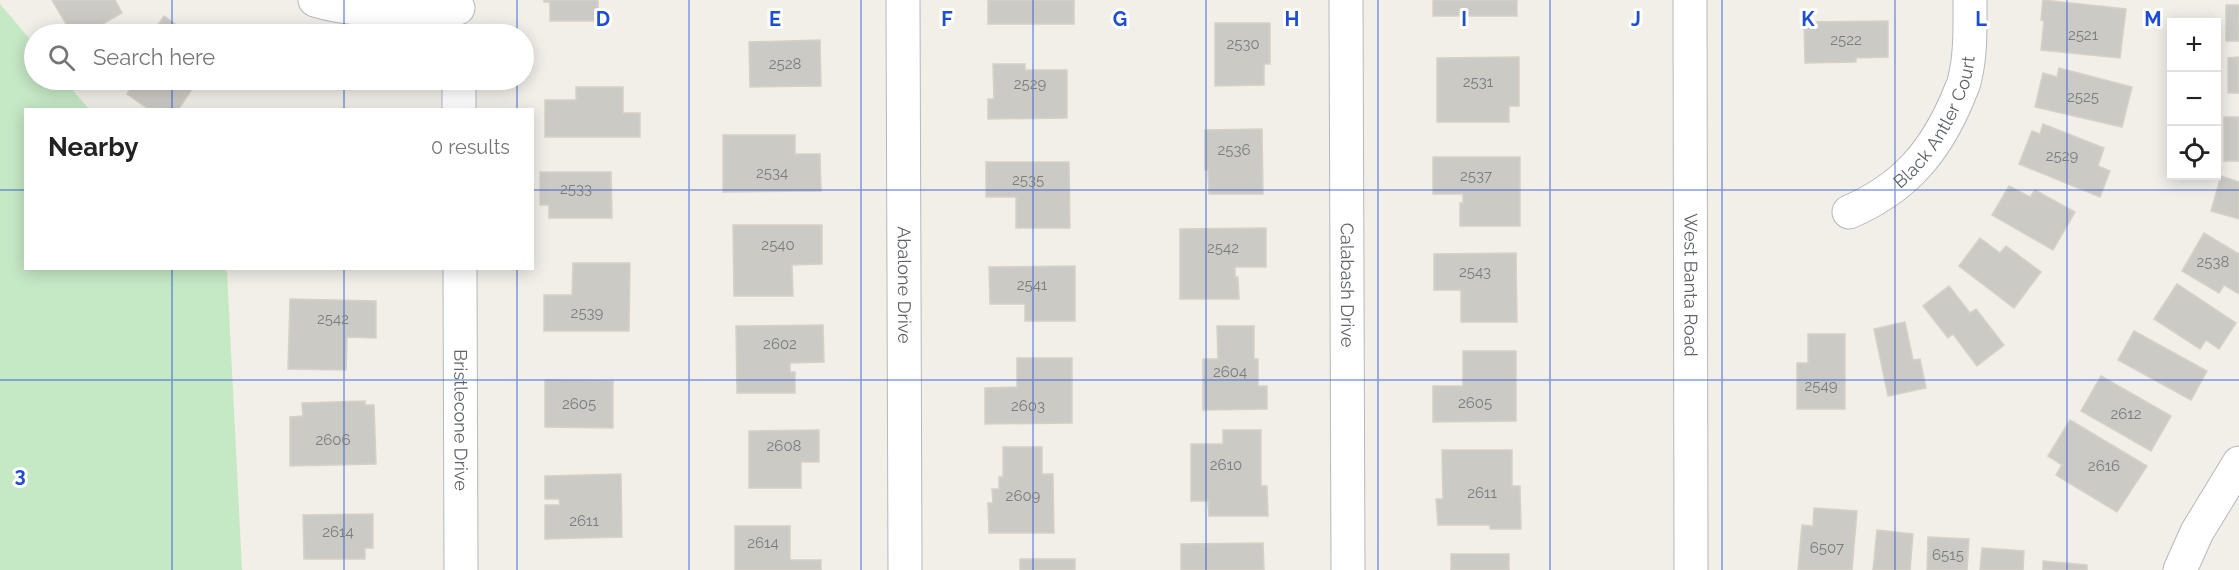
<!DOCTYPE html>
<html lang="en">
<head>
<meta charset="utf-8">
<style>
  :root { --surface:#fff; --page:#f2f2f2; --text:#222; --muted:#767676; --line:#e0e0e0 }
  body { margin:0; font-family:Raleway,sans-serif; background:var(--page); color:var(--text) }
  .controls { position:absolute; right:18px; top:18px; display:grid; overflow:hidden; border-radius:0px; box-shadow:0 3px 15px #0003 }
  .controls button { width:54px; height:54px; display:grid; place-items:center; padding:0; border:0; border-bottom:2px solid var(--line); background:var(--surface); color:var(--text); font:30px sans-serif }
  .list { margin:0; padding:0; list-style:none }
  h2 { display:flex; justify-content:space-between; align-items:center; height:78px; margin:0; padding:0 24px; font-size:26px }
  h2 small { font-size:20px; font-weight:400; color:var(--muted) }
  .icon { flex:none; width:33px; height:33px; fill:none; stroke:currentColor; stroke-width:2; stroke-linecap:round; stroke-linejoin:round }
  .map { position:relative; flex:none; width:2239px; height:570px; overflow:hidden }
  .search { position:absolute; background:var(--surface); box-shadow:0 3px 15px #0003; left:24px; top:24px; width:510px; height:66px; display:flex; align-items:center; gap:15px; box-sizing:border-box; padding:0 21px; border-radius:33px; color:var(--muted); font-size:22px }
  .panel { position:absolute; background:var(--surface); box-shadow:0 3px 15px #0003; left:24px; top:108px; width:510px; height:162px; border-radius:0px }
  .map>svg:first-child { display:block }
</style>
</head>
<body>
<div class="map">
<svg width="2239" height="570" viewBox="0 0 2239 570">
  <rect width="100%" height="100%" fill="#f1efe8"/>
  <!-- green -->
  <path fill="#c5e8c5" d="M0 4 34 44V80H64L89 109 26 110V268H224L227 272 242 570H0Z"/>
  <!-- building -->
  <g fill="#cccac5" stroke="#d6d1c6" stroke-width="1.5">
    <path d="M52 0H115L122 13 85 34H72Z"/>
    <path d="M544 0H598V21H550V2H544Z"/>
    <rect x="988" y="0" width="86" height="24"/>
    <rect x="1433" y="0" width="84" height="16"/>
    <path d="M2043 0 2126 9 2120 58 2041 50 2044 21 2041 20Z"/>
    <rect x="2226" y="5" width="13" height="36"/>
    <path d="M164 16 189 34H152Z"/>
    <path d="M1888 21V57L1856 58V62L1805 63 1804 22Z"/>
    <path d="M1215 23H1270V64H1264V85L1215 86Z"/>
    <path d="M820 40 821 86 750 87 749 42Z"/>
    <path d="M1519 57V106H1509V122H1437V58Z"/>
    <path d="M2239 57V93H2228V58Z"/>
    <path d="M993 64H1025V70H1067V118L988 119V99H994Z"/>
    <path d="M2059 68 2132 87 2122 127 2035 107 2043 73 2057 77Z"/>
    <path d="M132 80H198L178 110H150L127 94 135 82Z"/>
    <path d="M576 87H623V113H640V137H545V100H576Z"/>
    <rect x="2224" y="117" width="15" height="44"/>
    <path d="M2043 124 2104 148 2098 166 2110 171 2100 197 2019 164 2032 131 2040 134Z"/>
    <path d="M1262 129 1263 194H1209L1208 170H1205V130Z"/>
    <path d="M723 135H795V154H820L821 191 723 192Z"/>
    <path d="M1433 157H1520V226H1460V203H1463V194H1433Z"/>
    <path d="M986 162H1069L1070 228H1016V197H986Z"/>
    <path d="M540 172H611L612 218H549V205H540Z"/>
    <path d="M2221 176 2239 182V219L2211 211Z"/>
    <path d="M2009 186 2030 197 2035 190 2075 212 2053 250 1992 215Z"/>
    <path d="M733 225H822V264L792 265 793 296H734Z"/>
    <path d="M1266 228V267H1235V277H1238L1239 299H1180V229Z"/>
    <path d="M2204 233 2239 254V294L2224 285 2219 293 2182 271Z"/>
    <path d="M1980 238 2000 253 2006 246 2041 272 2014 308 1959 266Z"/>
    <path d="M1516 253 1517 322H1461V290H1434V254Z"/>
    <path d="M573 263H630L629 331H544V295H572Z"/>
    <path d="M1075 266V321H1025V304H990L989 267Z"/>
    <path d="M2177 284 2236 323 2219 349 2206 340 2200 349 2154 319Z"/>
    <path d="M1949 286 1970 313 1976 309 2004 345 1977 366 1953 334 1948 338 1923 306Z"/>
    <path d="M290 299 376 301V338L347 337 346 370 288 369Z"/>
    <path d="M1905 322 1913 360 1920 359 1926 388 1888 396 1874 329Z"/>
    <path d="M823 325 824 362 790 363V372H795V393H737L736 326Z"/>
    <path d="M1217 326H1254V359H1258V386H1267V409L1203 410V359H1218Z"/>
    <path d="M2134 331 2207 371 2191 400 2118 360Z"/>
    <path d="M1808 334H1845V409H1797V363H1808Z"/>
    <path d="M1463 351H1516V421L1433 422V386H1463Z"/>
    <path d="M1017 358H1072V423L985 424V388L1017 387Z"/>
    <path d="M2101 376 2171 416 2151 451 2081 411Z"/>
    <path d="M545 380 613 381V428L545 427Z"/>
    <path d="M365 401V405H374L376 464 290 466V417L303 416 302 403Z"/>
    <path d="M2070 420 2147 466 2117 512 2056 475 2062 465 2048 456Z"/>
    <path d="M819 430V462H801V488H749V431Z"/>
    <path d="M1223 430H1261V486H1267L1268 516H1209L1208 501H1191V444H1223Z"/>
    <path d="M1003 447H1042V474H1053L1054 533H989L988 503H993L992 489H999V477H1003Z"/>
    <path d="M1442 450H1512V486H1520L1521 529H1490V525H1438L1436 499H1443Z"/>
    <path d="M621 474 622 537 545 539V505H560L559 499H545V476Z"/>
    <path d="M1814 508 1857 511 1852 570H1798L1802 525 1813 526Z"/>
    <path d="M373 514V548H365V559H304L303 515Z"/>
    <path d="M735 526H790V560H821V570H735Z"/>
    <path d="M1877 530 1913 534 1910 570H1873Z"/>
    <path d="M1928 537 1969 539 1967 570H1927Z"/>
    <path d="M1263 543 1264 570H1181V544Z"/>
    <path d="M1982 548 2024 551 2023 570H1980Z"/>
    <rect x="1451" y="554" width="58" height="16"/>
    <rect x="1020" y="559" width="55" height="11"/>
    <path d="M2043 561 2087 565V570H2043Z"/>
  </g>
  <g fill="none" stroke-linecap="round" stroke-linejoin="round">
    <!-- minor casing -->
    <g stroke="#b5b8bc" stroke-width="35">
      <g id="minor">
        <path d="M315 0C358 14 413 8 458 8"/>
        <path id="s1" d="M903 0 905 570"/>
        <path id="s2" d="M1346 0 1348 570"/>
        <path d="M459 80V110"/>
        <path id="s3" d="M1849 212C1905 188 1936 151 1959 95 1960 91 1963 87 1964 82 1971 57 1970 26 1970 0"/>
        <path id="s4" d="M460 268 461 570"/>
        <path d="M2180 570 2197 532 2239 463"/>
      </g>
    </g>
    <!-- tertiary casing -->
    <g stroke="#b5b8bc" stroke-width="35">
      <g id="tertiary">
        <path id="s5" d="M1690 0 1691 570"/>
      </g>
    </g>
    <!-- minor -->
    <use href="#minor" stroke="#fff" stroke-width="33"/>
    <!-- tertiary -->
    <use href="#tertiary" stroke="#fff" stroke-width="33"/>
  </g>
  <!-- grid -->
  <path fill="none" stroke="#1d4ed8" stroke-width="1.5" stroke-opacity="0.55" d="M172 0V34M344 0V34M517 0V34M689 0V570M861 0V570M1033 0V570M1206 0V570M1378 0V570M1550 0V570M1722 0V570M1895 0V570M2067 0V570M172 80V110M344 80V110M517 80V110M0 190H26M532 190H2239M172 268V570M344 268V570M517 268V570M0 380H2239"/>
  <g text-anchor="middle" stroke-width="6" stroke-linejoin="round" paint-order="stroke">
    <!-- number labels -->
    <g font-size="15" fill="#7a7d7f">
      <text x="2083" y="40">2521</text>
      <text x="1846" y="45">2522</text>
      <text x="1243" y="49">2530</text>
      <text x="785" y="69">2528</text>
      <text x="1478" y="87">2531</text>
      <text x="1030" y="89">2529</text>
      <text x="2083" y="102">2525</text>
      <text x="1234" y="155">2536</text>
      <text x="2062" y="161">2529</text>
      <text x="772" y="178">2534</text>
      <text x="1476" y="181">2537</text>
      <text x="1028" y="185">2535</text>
      <text x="576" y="194">2533</text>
      <text x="778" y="250">2540</text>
      <text x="1223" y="253">2542</text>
      <text x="2213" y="267">2538</text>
      <text x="1475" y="277">2543</text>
      <text x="1032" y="290">2541</text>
      <text x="587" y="318">2539</text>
      <text x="333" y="324">2542</text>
      <text x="780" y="349">2602</text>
      <text x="1230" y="377">2604</text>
      <text x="1821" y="391">2549</text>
      <text x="1475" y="408">2605</text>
      <text x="579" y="409">2605</text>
      <text x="1028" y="411">2603</text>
      <text x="2126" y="419">2612</text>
      <text x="333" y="445">2606</text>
      <text x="784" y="451">2608</text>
      <text x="1226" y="470">2610</text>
      <text x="2104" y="471">2616</text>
      <text x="1482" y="498">2611</text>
      <text x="1023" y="501">2609</text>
      <text x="584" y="526">2611</text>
      <text x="338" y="537">2614</text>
      <text x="763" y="548">2614</text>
      <text x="1827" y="553">6507</text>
      <text x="1948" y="560">6515</text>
    </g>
    <!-- street labels -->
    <g font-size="18" fill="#5f6368" stroke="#fff">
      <text dy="6" stroke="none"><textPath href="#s3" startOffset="130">Black Antler Court</textPath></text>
      <text dy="6" stroke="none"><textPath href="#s1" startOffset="285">Abalone Drive</textPath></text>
      <text dy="6" stroke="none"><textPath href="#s2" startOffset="285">Calabash Drive</textPath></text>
      <text dy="6" stroke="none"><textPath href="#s5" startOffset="285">West Banta Road</textPath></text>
      <text dy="6" stroke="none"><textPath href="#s4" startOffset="152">Bristlecone Drive</textPath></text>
    </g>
  </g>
  <g font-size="20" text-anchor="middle" font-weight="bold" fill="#1d4ed8" stroke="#fff" stroke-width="6" stroke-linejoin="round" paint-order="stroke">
    <text x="603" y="26">D</text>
    <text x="775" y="26">E</text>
    <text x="947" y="26">F</text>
    <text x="1120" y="26">G</text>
    <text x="1292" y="26">H</text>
    <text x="1464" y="26">I</text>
    <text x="1636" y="26">J</text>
    <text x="1808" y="26">K</text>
    <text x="1981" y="26">L</text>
    <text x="2153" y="26">M</text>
    <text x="20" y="482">3</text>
  </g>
</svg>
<div class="controls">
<button>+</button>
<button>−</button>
<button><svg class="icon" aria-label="locate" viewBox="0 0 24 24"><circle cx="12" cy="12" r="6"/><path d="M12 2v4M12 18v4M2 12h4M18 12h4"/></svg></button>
</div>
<div class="search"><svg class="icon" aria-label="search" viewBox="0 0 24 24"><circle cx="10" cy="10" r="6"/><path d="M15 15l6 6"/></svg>Search here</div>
<section class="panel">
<h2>Nearby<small>0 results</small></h2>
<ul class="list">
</ul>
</section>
</div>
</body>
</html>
